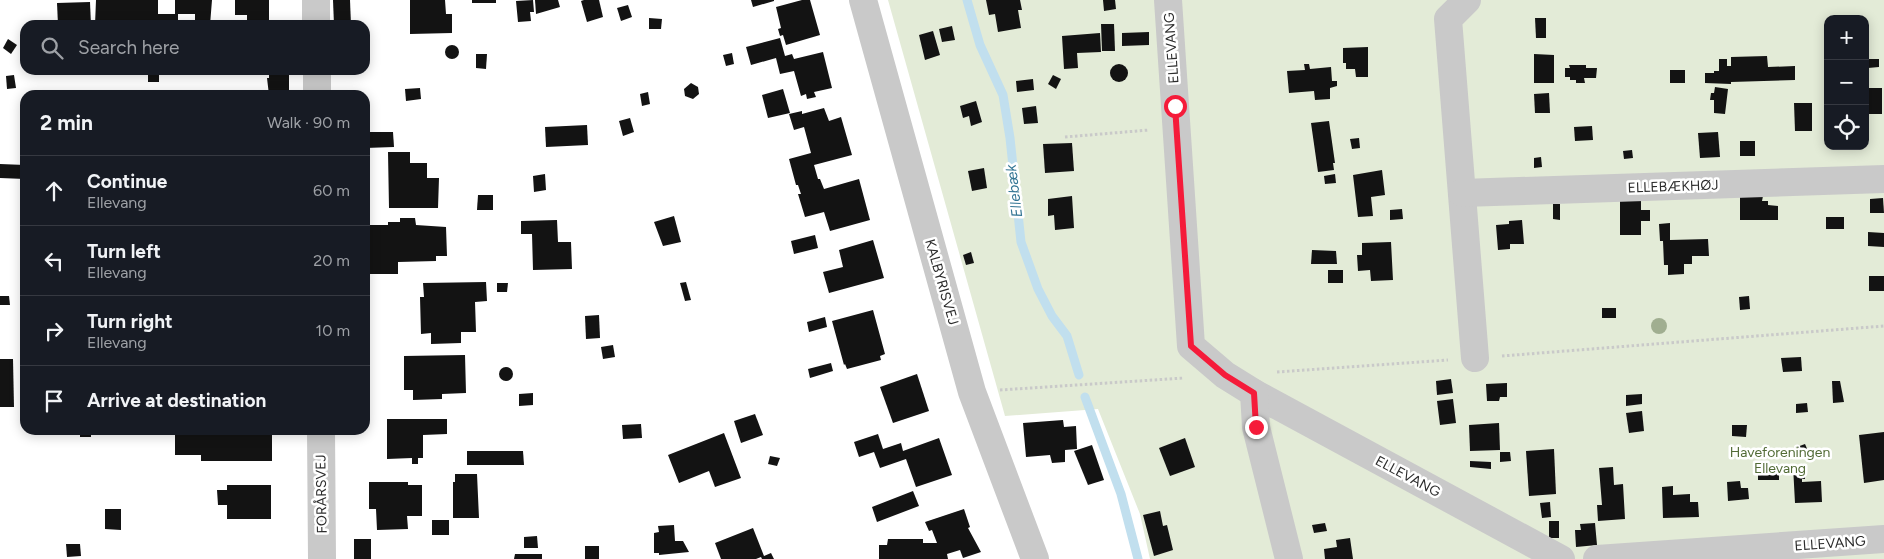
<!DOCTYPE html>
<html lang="en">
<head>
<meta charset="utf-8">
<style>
  :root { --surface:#171b24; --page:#20242c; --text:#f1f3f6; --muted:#9ea1a6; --line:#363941 }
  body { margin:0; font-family:Figtree,sans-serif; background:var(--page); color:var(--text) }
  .controls { position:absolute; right:15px; top:15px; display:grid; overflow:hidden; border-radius:10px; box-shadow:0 2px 12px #0003 }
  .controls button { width:45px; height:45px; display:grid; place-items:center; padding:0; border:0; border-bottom:1px solid var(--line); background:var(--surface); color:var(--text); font:25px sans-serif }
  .stop { position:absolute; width:15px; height:15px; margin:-11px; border:4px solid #f51b3a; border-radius:50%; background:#fff }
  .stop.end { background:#f51b3a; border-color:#fff; box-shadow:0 1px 5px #0008 }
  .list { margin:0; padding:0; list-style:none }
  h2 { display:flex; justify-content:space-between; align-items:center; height:65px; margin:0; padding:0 20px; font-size:21px }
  h2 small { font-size:16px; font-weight:400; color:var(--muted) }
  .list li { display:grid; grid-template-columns:32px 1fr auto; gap:15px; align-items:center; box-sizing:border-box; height:70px; padding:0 20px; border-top:1px solid var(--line) }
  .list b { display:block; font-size:19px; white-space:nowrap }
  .list p { margin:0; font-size:16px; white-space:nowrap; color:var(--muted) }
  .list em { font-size:16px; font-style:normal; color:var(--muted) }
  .icon { flex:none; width:28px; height:28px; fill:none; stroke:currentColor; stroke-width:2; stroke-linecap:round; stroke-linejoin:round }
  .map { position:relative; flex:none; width:1884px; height:559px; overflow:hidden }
  .search { position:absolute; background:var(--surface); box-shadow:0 2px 12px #0003; left:20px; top:20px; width:350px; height:55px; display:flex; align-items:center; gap:12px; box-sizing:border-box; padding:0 18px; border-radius:15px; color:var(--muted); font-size:19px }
  .panel { position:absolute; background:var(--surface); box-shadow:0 2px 12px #0003; left:20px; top:90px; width:350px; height:345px; border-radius:15px }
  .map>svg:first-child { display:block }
</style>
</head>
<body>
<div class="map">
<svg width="1884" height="559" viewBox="0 0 1884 559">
  <rect width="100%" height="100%" fill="#fff"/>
  <!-- green -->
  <path fill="#e3ebd7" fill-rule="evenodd" d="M888 0H1884V559H1150L1140 514 1098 409 1005 416ZM1828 19H1865V146H1828Z"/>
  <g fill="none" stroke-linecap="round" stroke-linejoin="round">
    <!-- stream -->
    <g stroke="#c1dfee" stroke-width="9">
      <path d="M967 0 980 45 1003 95 1010 138 1021 242 1038 289 1052 316 1067 336 1079 375"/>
      <path d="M1085 397 1121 494 1138 559"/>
    </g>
  </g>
  <!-- building -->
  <g fill="#131313">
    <path d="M96 0H158V14H175V0H212L210 25H195V14H178V25H95Z"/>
    <path d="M235 0H269V25H247V15H235Z"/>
    <path d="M333 0H350L351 25H334Z"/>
    <path d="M410 0H445L446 14H452V33L410 34Z"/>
    <rect x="472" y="0" width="24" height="3"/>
    <path d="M533 0 534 12H530L531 21 518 22 516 1Z"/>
    <path d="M535 0H558L560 7 536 14Z"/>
    <path d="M584 0H599L603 17 587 22 581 1Z"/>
    <path d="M751 0H774V1L753 7Z"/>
    <path d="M802 0H810L820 35 786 45 783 35 780 36 778 29 781 28 776 7Z"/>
    <path d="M986 0H1020L1022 10H1018L1021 28 998 32 995 14 989 15Z"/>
    <path d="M1103 0H1115L1116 9 1104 11Z"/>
    <path d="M90 2 91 25H58L57 3Z"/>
    <path d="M628 5 632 17 621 21 617 8Z"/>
    <path d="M649 18 662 19 661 29H649Z"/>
    <path d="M1535 18H1546V38H1536Z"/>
    <path d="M1101 24H1114L1115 51H1102Z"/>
    <path d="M952 26 955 40 942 42 939 29Z"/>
    <path d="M933 31 940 55 925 60 919 35Z"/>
    <path d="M1149 32V45L1122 46V33Z"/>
    <path d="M1100 33 1101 52 1077 53 1078 68 1064 69 1062 36Z"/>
    <path d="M780 38 785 56 792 54 794 59 823 52 832 88 814 92 816 97 807 99 806 94 801 96 794 71 780 74 776 58 751 65 746 47Z"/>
    <path d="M8 39 17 45 11 54 3 48Z"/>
    <path d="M1828 39V74H1825L1824 40Z"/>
    <circle cx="452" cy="52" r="7"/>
    <path d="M1368 47V77H1356L1355 69H1346V63H1343V48Z"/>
    <path d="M732 53 734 64 726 66 723 55Z"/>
    <path d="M476 54H487L486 69 476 68Z"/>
    <path d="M1534 54 1554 55V83H1534Z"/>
    <path d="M1767 56 1768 67 1795 66V80L1731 82V84L1705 83V73H1714V71H1719V59H1727V66H1731V57Z"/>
    <path d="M1868 59H1879V67L1868 68Z"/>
    <path d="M1304 64H1309L1310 69 1331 67 1332 81H1337V86L1330 88V99L1315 100 1314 91 1289 93 1287 71 1305 70Z"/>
    <circle cx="1119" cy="73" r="9"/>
    <path d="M1569 65H1586V68H1597L1596 78H1584L1585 83H1576V80H1570V77H1565V68H1570Z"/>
    <rect x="148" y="70" width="11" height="12"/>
    <path d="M269 70H289V94L269 95 267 78H269Z"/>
    <rect x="1670" y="70" width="15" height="13"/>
    <path d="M14 75 16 88 7 89 6 76Z"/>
    <path d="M1053 75 1061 79 1056 89 1048 84Z"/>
    <path d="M1033 79 1034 90 1017 92 1016 81Z"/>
    <path d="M691 83 698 87 699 94 693 99 685 96 684 89Z"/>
    <rect x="1824" y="85" width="4" height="29"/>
    <path d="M1715 87 1728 89 1725 114 1714 113V100H1710L1711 93H1714Z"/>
    <path d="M420 88 421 99 406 101 405 89Z"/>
    <rect x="1865" y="88" width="17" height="26"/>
    <path d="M783 89 790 113 768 118 762 95Z"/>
    <path d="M648 92 650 104 642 106 640 94Z"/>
    <path d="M1549 93 1550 113H1535L1534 94Z"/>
    <path d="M976 101 982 122 971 126 969 116 963 118 960 106Z"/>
    <path d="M1794 103H1812V131H1795Z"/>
    <path d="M1036 106 1038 123 1024 124 1022 108Z"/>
    <path d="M824 108 829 121 841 117 852 155 814 165 818 179H820L824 189 859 179 870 220 830 231 824 212 805 217 798 194H801L798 185H796L789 159 811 153 804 127 794 130 789 114 802 111V114Z"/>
    <path d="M630 118 634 132 623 136 619 121Z"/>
    <path d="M1329 121 1335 163H1333L1334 170 1318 172 1311 123Z"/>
    <path d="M587 125 588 145 546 147 545 127Z"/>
    <path d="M1592 126 1593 140 1575 141 1574 127Z"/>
    <path d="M365 132H393L394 147 365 148Z"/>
    <path d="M1718 132 1720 157 1700 158 1698 133Z"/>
    <path d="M1359 138 1360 148 1352 149 1350 139Z"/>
    <rect x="1740" y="141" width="15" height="15"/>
    <path d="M1072 143 1074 171 1045 173 1043 144Z"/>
    <path d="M1632 150 1633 158 1624 159 1623 151Z"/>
    <path d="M388 152H410V163H427V178H439L438 208H389Z"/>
    <path d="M1541 157 1542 167 1534 168V158Z"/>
    <path d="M0 164 25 165V179L0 178Z"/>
    <path d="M984 168 987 188 972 191 968 171Z"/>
    <path d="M1382 170 1385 195 1371 197 1373 216 1358 217 1353 175Z"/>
    <path d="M545 174 546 190 534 192 533 176Z"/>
    <path d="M1335 174 1336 183 1325 184 1324 176Z"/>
    <path d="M1641 194V210H1650V221H1641V235H1620V195Z"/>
    <path d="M478 195H493V210H477Z"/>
    <path d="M1072 196 1074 228 1055 230 1054 215 1048 216V199Z"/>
    <path d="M1740 196H1763L1762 201H1768V205L1778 206V220H1740Z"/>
    <path d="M1883 198 1884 213H1870V199Z"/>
    <path d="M1553 204H1560V220L1553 219Z"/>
    <path d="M1402 209 1403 219 1390 220V210Z"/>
    <path d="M674 216 681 242 663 246 654 222Z"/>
    <rect x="1826" y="217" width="18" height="12"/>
    <path d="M400 218H415L416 225 446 227 447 256H436V261L398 262V274H365V225H388V222H400Z"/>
    <path d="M557 220 558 242H571L572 269 533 270 532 234H521V221Z"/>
    <path d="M1522 220 1524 244H1510V249L1498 250 1496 225 1509 224V221Z"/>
    <path d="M1670 223V240L1708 239 1709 256H1692V264H1684V274L1668 275V265H1664L1663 241H1660L1659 224Z"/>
    <path d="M1868 232 1884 233V247L1868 246Z"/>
    <path d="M815 235 818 248 794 254 791 241Z"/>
    <path d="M873 240 884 278 829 293 823 272 843 267 839 250Z"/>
    <path d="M1391 242 1393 280 1371 281 1370 270 1358 271 1357 255H1362V243Z"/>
    <path d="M1312 250 1336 251 1337 264H1311Z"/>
    <path d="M971 252 974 263 966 265 963 255Z"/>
    <rect x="1328" y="270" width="15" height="13"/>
    <rect x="1869" y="276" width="15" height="15"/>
    <path d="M486 282 487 301 475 302 476 332H461V343L431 344V333L421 334 420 297H424L423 283Z"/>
    <path d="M686 282 691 300 685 301 680 283Z"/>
    <path d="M497 283H508L507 292H497Z"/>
    <path d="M0 296H9L10 305H0Z"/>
    <path d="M1749 296 1750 309 1740 310 1739 297Z"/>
    <rect x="1602" y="308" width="14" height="10"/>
    <path d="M873 310 885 354 880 356 881 360 847 369 845 364 844 365 832 321Z"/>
    <path d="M599 315 600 338 586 339 585 316Z"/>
    <path d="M825 317 827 327 809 332 807 322Z"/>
    <path d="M613 345 615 357 603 359 601 347Z"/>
    <path d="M465 355 466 393 442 394V399L413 400V390H404V356Z"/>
    <path d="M1801 357 1802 371 1783 372 1781 358Z"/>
    <path d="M0 359H13L14 407H0Z"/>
    <path d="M831 363 833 371 810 378 808 369Z"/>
    <circle cx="506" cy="374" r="7"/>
    <path d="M917 374 929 411 893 423 880 387Z"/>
    <path d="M1451 379 1453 393 1437 395 1436 381Z"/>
    <path d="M1832 381H1840L1844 402 1833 403Z"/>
    <path d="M1507 383V397H1500L1499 401H1487L1486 384Z"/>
    <path d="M533 393V405L519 406V394Z"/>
    <path d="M1642 394V404L1626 406V395Z"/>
    <path d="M1453 399 1456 423 1440 425 1437 401Z"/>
    <path d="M1807 403 1808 412 1796 413V404Z"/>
    <path d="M1642 411 1644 431 1629 433 1626 413Z"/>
    <path d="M755 414 763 435 741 443 734 421Z"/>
    <path d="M387 419H447V434L423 435V458H418V464H412V458L387 459Z"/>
    <path d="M1063 420 1064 427 1076 426 1077 449 1065 450V462L1052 463 1050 455 1026 457 1023 423Z"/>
    <path d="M1499 423 1500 450 1470 451 1469 425Z"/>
    <path d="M641 424 642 438 623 439 622 425Z"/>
    <path d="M1732 425H1747L1746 437 1732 436Z"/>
    <path d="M65 430H91V437H80V434H65Z"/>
    <path d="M175 430H272V461H201V455H175Z"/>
    <path d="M1884 432V480L1864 483 1859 435Z"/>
    <path d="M724 433 741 478 715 487 709 471 679 483 668 455Z"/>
    <path d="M878 434 883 449 901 443 903 451 939 438 952 475 916 487 906 459 880 468 874 452 859 457 854 442Z"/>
    <path d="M1185 438 1195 467 1170 476 1159 448Z"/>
    <path d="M1805 444 1808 451 1799 454 1797 447Z"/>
    <path d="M1092 445 1104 480 1088 485 1074 451Z"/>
    <path d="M1554 449 1556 494 1529 496 1526 451Z"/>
    <path d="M467 451H523L524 465H467Z"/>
    <path d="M1500 452H1510L1511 461 1500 462Z"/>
    <path d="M770 456 780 458 777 466 768 464Z"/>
    <path d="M1470 461 1491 462V469L1470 467Z"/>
    <path d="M1779 464V480H1758V465Z"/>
    <path d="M1793 466H1804L1805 479H1802V482L1821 481 1822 502 1795 503Z"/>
    <path d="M1613 467 1614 485 1623 484 1625 519 1598 521 1597 505H1602L1599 468Z"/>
    <path d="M455 474H477L479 518H453V482H455Z"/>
    <path d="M1740 481 1741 488H1748L1749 499 1728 501 1727 482Z"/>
    <path d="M369 482H408V485H422V516H407L408 529 377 530 376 509H369Z"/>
    <path d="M227 485H271V519H227V505H218L217 490H227Z"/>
    <path d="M1673 486V495L1690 494V502H1698L1699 517 1663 518 1662 487Z"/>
    <path d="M913 491 919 506 877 522 872 507Z"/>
    <path d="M1550 502 1551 517 1542 518 1540 503Z"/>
    <path d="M105 509H121V530L105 529Z"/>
    <path d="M964 509 970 527 968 528 981 552 963 558 960 550 947 554 948 559H879V545H887L888 539H923V543H937L932 530 929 531 925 522Z"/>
    <path d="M1160 511 1163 526 1167 525 1173 550 1154 556 1143 515Z"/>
    <rect x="432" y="520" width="17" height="15"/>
    <rect x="1549" y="521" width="10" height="17"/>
    <path d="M1325 523 1327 531 1314 533 1312 525Z"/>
    <path d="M1595 523 1597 545 1576 547 1575 530H1581L1580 524Z"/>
    <path d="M674 525 675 541H683L689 552 659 555V553H654V533L659 532 658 526Z"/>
    <path d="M753 528 764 556 771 553 774 559H762L761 557 756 559H721L715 543Z"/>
    <path d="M537 536 538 548H524V537Z"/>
    <path d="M1350 538 1353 559H1325L1324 549 1337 547 1336 540Z"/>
    <rect x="354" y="539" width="17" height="20"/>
    <path d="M66 544H80L81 556 67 557Z"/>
    <rect x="585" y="546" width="14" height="13"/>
    <path d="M515 554H542V559H514Z"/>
  </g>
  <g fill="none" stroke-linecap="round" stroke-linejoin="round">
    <!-- path -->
    <g stroke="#c9c9c9" stroke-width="3" stroke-dasharray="2.5 2.5" stroke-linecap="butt">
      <path d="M1065 137 1149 130"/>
      <path d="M1502 356 1884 326"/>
      <path d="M1277 372 1448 360"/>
      <path d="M1000 390 1184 378"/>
    </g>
    <!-- street -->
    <g stroke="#c9c9c9" stroke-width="28">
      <path d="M316 0V25"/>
      <path d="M863 0 972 392 1035 559"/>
      <path d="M1168 0 1191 346 1225 375 1254 393 1561 559"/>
      <path d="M1467 0 1448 19 1475 358"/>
      <path d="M317 70V95"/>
      <path d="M1462 193 1884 179"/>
      <path d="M1254 393 1256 427 1289 559"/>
      <path d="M321 430 322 559"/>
      <path d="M1597 559 1884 539"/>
    </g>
  </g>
  <!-- trees -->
  <circle fill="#a0ae90" cx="1659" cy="326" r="8"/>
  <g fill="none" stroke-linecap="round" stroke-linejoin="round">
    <!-- route -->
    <path stroke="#f51b3a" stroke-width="6" d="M1175 106 1191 346 1225 375 1254 393 1256 427"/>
  </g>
  <g text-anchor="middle" stroke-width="5" stroke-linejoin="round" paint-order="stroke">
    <!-- street labels -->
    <g font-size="14" fill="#2c2c2c" stroke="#fff">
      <text transform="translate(1171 48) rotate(-94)" y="5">ELLEVANG</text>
      <text transform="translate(1673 186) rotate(-2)" y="5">ELLEBÆKHØJ</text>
      <text transform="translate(942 282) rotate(74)" y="5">KALBYRISVEJ</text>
      <text transform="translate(1408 476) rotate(28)" y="5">ELLEVANG</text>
      <text transform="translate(321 494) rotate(-91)" y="5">FORÅRSVEJ</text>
      <text transform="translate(1830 543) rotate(-4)" y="5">ELLEVANG</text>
    </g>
    <!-- park labels -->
    <g font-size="14" fill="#526b36" stroke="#fff">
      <text x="1780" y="457">Haveforeningen<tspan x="1780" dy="16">Ellevang</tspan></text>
    </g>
    <!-- water labels -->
    <g font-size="15" font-style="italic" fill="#337594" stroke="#fff">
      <text transform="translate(1014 191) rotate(-97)" y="5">Ellebæk</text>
    </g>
  </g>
</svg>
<div class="controls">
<button>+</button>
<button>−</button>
<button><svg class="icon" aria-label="locate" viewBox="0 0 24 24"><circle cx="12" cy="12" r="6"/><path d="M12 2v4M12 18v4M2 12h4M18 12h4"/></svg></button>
</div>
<div class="stop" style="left:1175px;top:106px"></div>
<div class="stop end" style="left:1256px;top:427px"></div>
<div class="search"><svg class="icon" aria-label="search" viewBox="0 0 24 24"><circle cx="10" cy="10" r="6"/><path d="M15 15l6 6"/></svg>Search here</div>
<section class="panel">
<h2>2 min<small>Walk · 90 m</small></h2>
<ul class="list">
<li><svg class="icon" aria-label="ahead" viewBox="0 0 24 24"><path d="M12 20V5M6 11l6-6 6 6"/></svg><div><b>Continue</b><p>Ellevang</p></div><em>60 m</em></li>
<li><svg class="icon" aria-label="left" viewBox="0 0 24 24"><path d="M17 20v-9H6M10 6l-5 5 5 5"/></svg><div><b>Turn left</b><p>Ellevang</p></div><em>20 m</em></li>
<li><svg class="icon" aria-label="right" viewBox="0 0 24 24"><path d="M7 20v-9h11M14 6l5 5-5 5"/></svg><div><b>Turn right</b><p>Ellevang</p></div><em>10 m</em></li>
<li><svg class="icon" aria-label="arrive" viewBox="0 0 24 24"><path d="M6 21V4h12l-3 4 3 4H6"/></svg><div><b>Arrive at destination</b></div></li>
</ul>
</section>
</div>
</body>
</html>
